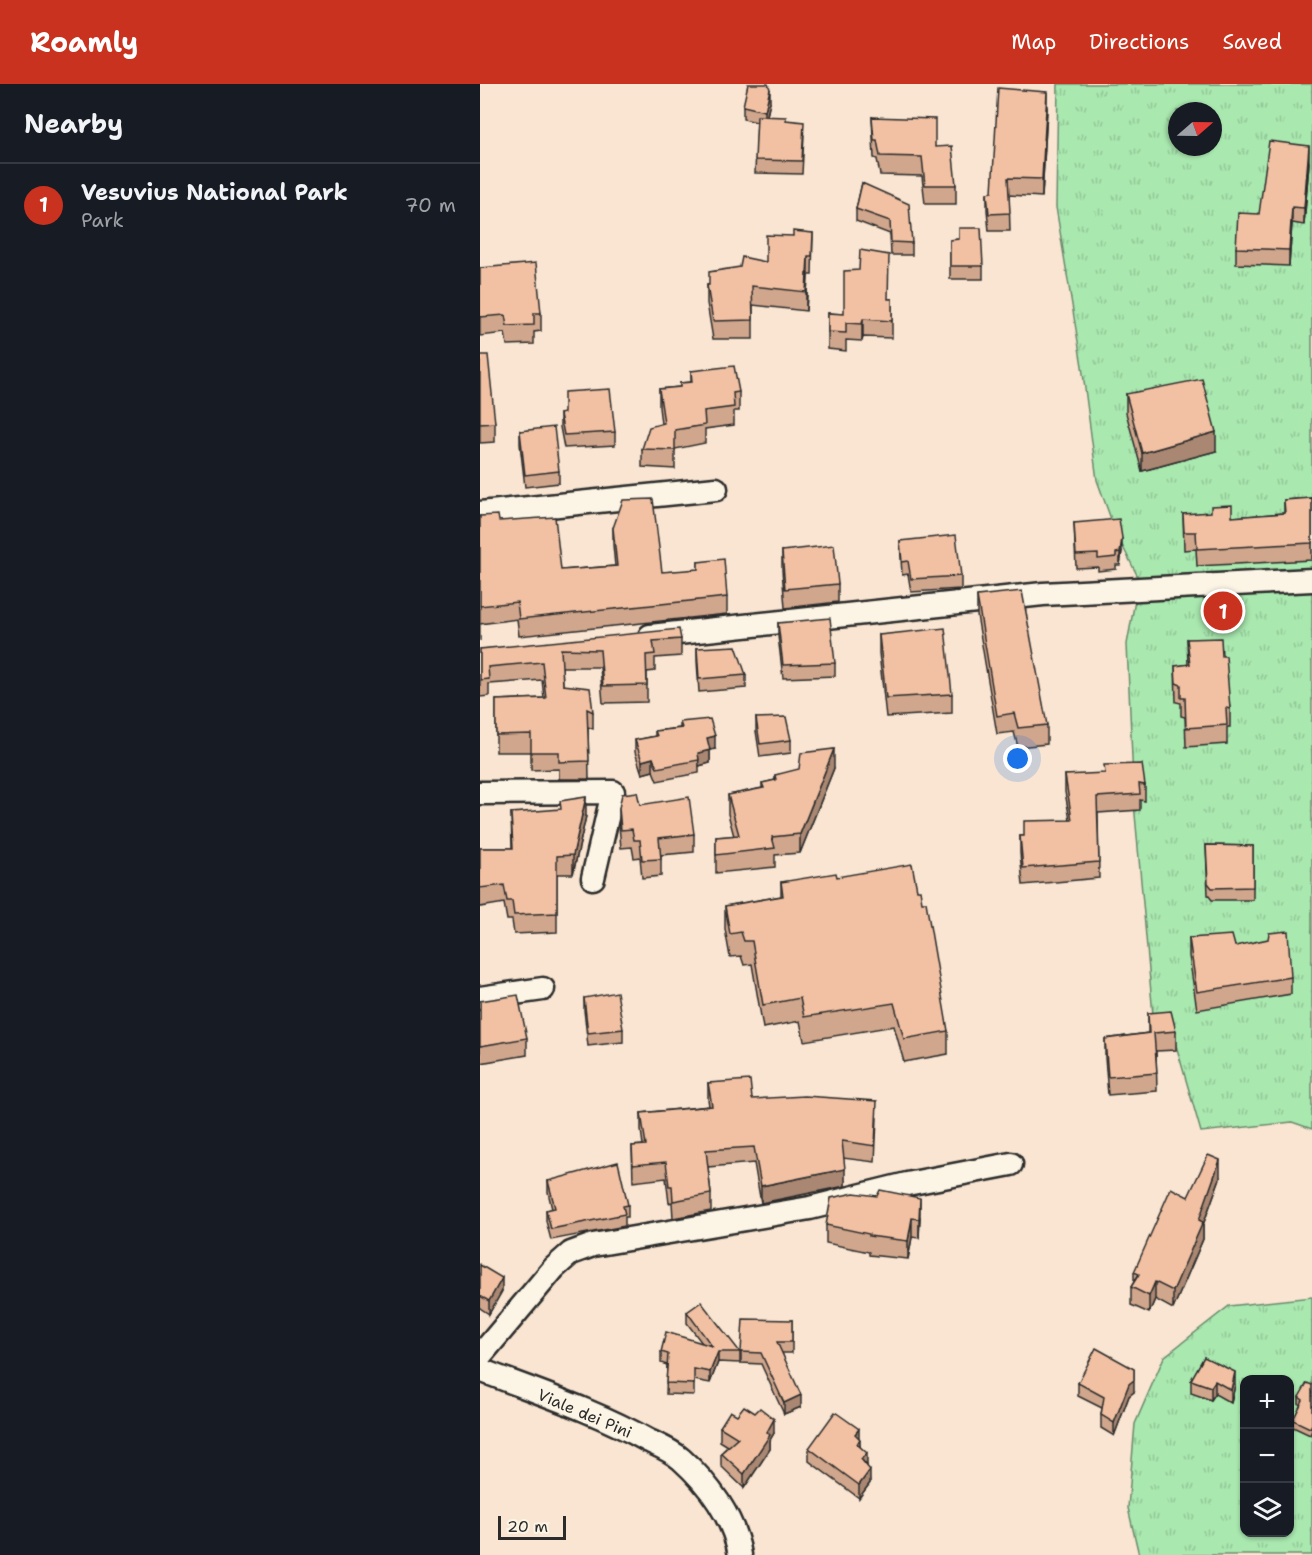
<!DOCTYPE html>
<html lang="en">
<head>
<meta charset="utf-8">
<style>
  :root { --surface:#171b24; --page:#242831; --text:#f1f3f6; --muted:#9ea1a6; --line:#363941; --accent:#c8321e }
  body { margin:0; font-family:"Shantell Sans",sans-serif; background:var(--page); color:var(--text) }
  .controls { position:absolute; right:18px; bottom:18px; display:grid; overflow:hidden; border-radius:12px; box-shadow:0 2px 4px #0004 }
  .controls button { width:54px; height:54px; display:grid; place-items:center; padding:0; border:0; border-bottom:2px solid var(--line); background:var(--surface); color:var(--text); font:30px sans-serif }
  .compass { position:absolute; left:688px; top:18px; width:54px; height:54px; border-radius:50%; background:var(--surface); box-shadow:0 2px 4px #0004; rotate:70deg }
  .scale { position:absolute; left:18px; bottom:15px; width:68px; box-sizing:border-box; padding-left:6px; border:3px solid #2b2b2b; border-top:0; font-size:16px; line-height:21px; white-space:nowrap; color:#2b2b2b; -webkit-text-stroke:4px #fcf5e5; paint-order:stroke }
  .you { position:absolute; left:538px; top:675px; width:21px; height:21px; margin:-15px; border:4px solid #fff; border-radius:50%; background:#1a73e8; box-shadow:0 0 0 9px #1a73e833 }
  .badge { display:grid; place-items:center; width:39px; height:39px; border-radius:50%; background:var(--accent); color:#fff; font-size:20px; font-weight:700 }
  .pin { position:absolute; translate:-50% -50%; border:3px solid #fff; box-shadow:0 2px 6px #0006 }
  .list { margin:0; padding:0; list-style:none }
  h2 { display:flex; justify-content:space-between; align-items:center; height:78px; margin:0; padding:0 24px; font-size:26px }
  h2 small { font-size:20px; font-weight:400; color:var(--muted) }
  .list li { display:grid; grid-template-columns:39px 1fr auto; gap:18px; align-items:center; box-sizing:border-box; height:84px; padding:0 24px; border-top:2px solid var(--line) }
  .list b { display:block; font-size:22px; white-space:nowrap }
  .list p { margin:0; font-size:20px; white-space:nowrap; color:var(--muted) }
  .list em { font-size:20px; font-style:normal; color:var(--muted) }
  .icon { flex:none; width:33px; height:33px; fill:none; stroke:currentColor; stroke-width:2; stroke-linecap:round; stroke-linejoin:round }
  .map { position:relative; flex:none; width:832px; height:1471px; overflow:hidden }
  header { display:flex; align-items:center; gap:36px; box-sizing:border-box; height:84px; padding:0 30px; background:var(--accent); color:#fff }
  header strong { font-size:28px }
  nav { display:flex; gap:33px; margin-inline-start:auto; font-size:21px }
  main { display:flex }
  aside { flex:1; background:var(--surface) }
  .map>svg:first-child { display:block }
</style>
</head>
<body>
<header>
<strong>Roamly</strong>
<nav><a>Map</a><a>Directions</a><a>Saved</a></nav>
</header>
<main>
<aside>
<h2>Nearby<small></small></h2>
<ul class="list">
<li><span class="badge">1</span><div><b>Vesuvius National Park</b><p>Park</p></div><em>70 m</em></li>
</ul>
</aside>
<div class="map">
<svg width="832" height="1471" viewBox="0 0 832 1471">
  <defs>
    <pattern id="grass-tufts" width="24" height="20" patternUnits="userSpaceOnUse" patternTransform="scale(1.5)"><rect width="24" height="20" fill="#a9e8af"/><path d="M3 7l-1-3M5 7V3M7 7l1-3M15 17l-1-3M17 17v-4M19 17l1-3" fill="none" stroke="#92c797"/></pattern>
  </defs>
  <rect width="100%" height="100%" fill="#f9e5d1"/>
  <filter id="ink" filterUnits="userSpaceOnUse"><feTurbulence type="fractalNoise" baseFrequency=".0167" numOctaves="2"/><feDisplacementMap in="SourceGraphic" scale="12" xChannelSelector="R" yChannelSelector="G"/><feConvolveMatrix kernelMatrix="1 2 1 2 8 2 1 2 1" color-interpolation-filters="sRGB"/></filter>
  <g filter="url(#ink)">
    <!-- grass -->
    <g fill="url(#grass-tufts)" stroke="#6a8a6d" stroke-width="1.5" fill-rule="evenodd">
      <path d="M578 0H832V1045L812 1038 721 1048 689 937 674 942 654 719 647 560 659 495 636 449 617 396 602 282 576 123ZM697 27H733V63H697Z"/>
      <path d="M832 1213V1471H659L648 1424 655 1340 684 1273 749 1222ZM764 1296H810V1448H764Z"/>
    </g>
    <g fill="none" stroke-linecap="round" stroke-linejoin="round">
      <!-- minor casing -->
      <g stroke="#2b2b2b" stroke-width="27">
        <g id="minor">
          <path d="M0 429 236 405"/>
          <path d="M170 552 563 510 832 496"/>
          <path d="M0 709 133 708 113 794"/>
          <path d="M0 914 63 905"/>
          <path d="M0 1272 74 1184 91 1169 113 1161 330 1124 427 1100 531 1080"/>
          <path d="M0 1286C57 1308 116 1327 169 1357 180 1362 192 1367 201 1375 229 1400 254 1434 260 1471"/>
        </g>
      </g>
      <!-- minor -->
      <use href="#minor" stroke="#fcf5e5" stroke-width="22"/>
    </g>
    <!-- wall -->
    <g fill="#d0a68c" stroke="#2b2b2b" stroke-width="1.5">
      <path d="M290 18 287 32 306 36 324 51 322 90 275 89 277 38 263 35V22Z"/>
      <path d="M567 25 562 113 529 111 530 147H509L507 126V109L512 108Z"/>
      <path d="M392 33 455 63 476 101V120H445L442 92 400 91 397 75 394 74Z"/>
      <path d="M829 79 824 141 812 139 809 182 756 180V164L779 130Z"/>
      <path d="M382 99 432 159V171H411L410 150 376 137V125Z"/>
      <path d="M333 149 332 191H328L326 227 273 221V255H233L227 219V201H229L286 178 313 152Z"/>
      <path d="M479 155 503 182V195H470V156Z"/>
      <path d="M0 184 61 229V247L54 248V260L27 261 25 249 0 252Z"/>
      <path d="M408 215H412V254L383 253 382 257 366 256V267L348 265V229L364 230Z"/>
      <path d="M0 271 15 339V358L0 359Z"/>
      <path d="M211 287 259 308V327H254V341L225 345V359L195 365V385L162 383V365L181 340 179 323V305L200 303V299L211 298Z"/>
      <path d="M646 310 736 367 662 387 646 329Z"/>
      <path d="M80 330 135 348V361L84 364 80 343Z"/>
      <path d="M40 347 79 387V399L45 403 40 360Z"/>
      <path d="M832 414V476L717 482 716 465 704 466 703 430 752 433 804 429V416Z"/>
      <path d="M0 432 19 437 81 486 135 482 133 461V444L182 488 218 486V478L247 513V530L39 552 37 535 0 540V557Z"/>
      <path d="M594 439 642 467 640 481H636V485L618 487V483L596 484Z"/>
      <path d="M420 457 481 492V505L431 508 428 490 422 491Z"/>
      <path d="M302 467 358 500V518L305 524 302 486Z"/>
      <path d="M497 512 567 641V660L538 663 534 648 517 650 497 531Z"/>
      <path d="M298 539 355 579V592L303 594 298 552Z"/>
      <path d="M399 551 472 610V629L406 633 399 569Z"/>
      <path d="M201 555V572L175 574V587L167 588V618L123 619 120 583H82L83 601 113 628V645L108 643 109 695H79V685L51 686V668H16V616L64 614 62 596 9 600V612L0 613V565Z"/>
      <path d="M707 555 742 572 750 625V643H747V660L706 663 705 633 701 632V619L696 618 695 582 708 581Z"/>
      <path d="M217 564 266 591V604L219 608 217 577Z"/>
      <path d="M276 634 311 656V669L280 673 276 647Z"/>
      <path d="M200 638 235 665 230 666V679L219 682V689L177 697 173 687 162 690 155 668V656L175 652V647L200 644Z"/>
      <path d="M354 684 320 769 295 771V783L236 789V753L254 752 248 730V711L282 704V699L295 696V691Z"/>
      <path d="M585 691 665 701V717L660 716V726L618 729 619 794 543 801 540 769V752H544L590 736 585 708Z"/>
      <path d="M160 721 214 750V768L181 771V792L162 794 160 773 154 774 152 763 141 764 139 741V724Z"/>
      <path d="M31 729 106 732 93 790H77V848L34 850 32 836H27L24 819 0 823V764H32Z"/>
      <path d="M726 761 773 762V816H732L728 811Z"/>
      <path d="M357 793 468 947V970L424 978 414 942 324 957 320 937 283 944 272 880 264 881 261 872 250 873 245 845V822L301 812V798Z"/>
      <path d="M709 854 755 862 811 893V910L717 926 709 872Z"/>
      <path d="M104 914 143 945V958L108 962 104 926Z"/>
      <path d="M0 917 47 954V971L0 979Z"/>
      <path d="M668 929 696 947V966L676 967 677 1007 628 1011 625 974V955L668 949Z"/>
      <path d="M228 999 272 1015 397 1034 395 1078 363 1074 365 1102 281 1119 274 1079 228 1083 231 1110V1127L193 1134 192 1118 189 1119 186 1094 153 1098 152 1062 163 1061 161 1046V1029L229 1022 228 1015Z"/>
      <path d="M740 1094 723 1141V1155L693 1225 675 1215 669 1229 651 1221V1203L654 1198V1188L708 1113Z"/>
      <path d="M68 1097 148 1121V1133H145V1142L71 1156 66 1137V1126L72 1125 68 1108Z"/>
      <path d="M440 1133 439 1154 432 1153 428 1175 389 1171V1168L346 1159V1141Z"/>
      <path d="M0 1181 22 1207 9 1230 0 1224Z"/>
      <path d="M207 1228 260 1268V1279L238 1278 230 1299 214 1296V1311L186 1310 187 1281 181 1279V1268L222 1259 207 1239Z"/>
      <path d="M312 1236V1269H302L321 1323 304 1330 281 1280 261 1279V1268Z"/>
      <path d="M724 1273 755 1301 751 1319 735 1310 731 1316 711 1309V1296Z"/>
      <path d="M598 1299 654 1308 649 1312 634 1352 621 1344V1331L622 1324 598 1312Z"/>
      <path d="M832 1301V1346L830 1351 813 1343V1336L821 1321 819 1320V1313Z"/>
      <path d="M257 1331 294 1349 290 1356V1365L264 1404 241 1382V1369L248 1362 240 1357V1343Z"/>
      <path d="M379 1354 380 1364 387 1382 390 1399 379 1414 329 1377V1364Z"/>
    </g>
    <!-- shaded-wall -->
    <g fill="#a98772" stroke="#2b2b2b" stroke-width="1.5">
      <path d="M290 5V18L285 40V27Z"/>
      <path d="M567 8V25L562 113V95Z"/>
      <path d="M829 62V79L824 141V124Z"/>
      <path d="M812 123V139L809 182V166Z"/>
      <path d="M328 172V191L326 227V208Z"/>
      <path d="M383 235V253L382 257V240Z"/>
      <path d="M736 348V367L662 387V369Z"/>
      <path d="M642 454V467L640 481V468Z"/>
      <path d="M235 652V665L227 667V654Z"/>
      <path d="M354 665V684L320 769V750Z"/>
      <path d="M230 666V679L219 682 218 669Z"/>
      <path d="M173 674V687L162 690V677Z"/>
      <path d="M106 713V732L93 790V771Z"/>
      <path d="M740 1076V1094L723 1141V1155L693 1225V1207Z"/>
      <path d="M365 1085V1102L281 1119V1102Z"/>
      <path d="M440 1114V1133L439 1154V1135Z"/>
      <path d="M432 1134V1153L428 1175V1157Z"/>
      <path d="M22 1194V1207L9 1230V1217Z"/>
      <path d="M675 1198V1215L669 1229V1212Z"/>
      <path d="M238 1268V1278L230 1299V1288Z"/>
      <path d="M654 1285V1308L649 1312 634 1352V1339Z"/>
      <path d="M755 1288V1301L751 1319V1306Z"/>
      <path d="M735 1297V1310L731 1316V1303Z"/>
      <path d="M321 1311V1323L304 1330V1319Z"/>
      <path d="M294 1335V1349L290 1356V1365L264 1404V1390Z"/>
      <path d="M379 1345V1357L380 1355V1368L377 1373 375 1350Z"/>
      <path d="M387 1369V1382L381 1375Z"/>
      <path d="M390 1386V1399L379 1414V1401Z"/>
    </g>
    <!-- building -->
    <g fill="#f2c1a3" stroke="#2b2b2b" stroke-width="1.5">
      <path d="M268 0H288L290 5 285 27 263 22Z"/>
      <path d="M518 4 567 8 562 95 528 94 530 129 509 130 507 109 512 108Z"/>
      <path d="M277 32 306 33V36L324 38 322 77 275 76Z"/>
      <path d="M392 33 455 35V63L472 62 476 101H445L442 73 400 72 397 56H394Z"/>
      <path d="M789 57 829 62 824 124 812 123 809 166 756 164 758 129 779 130Z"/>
      <path d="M382 99 429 120 432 159 411 158 410 137 376 125Z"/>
      <path d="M479 144H501L503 182H470V156L479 155Z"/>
      <path d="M313 147 333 149 332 172H328L326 208 272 202 273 236 233 237 227 201H229V188L260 183 262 173 286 178V151L313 152Z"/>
      <path d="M380 166 409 171 408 215H412V237L383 235 382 240 366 239V249L348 248V229L364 230V187L379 186Z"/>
      <path d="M56 179 61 229H54V241L27 242 25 231 0 233V184Z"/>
      <path d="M0 271H8L15 339 0 340Z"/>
      <path d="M254 282 259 308 253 309 254 323 224 327 225 341 195 346V366L162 365 169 343 184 339 179 305 200 303V299L212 298 211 287Z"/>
      <path d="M722 295 736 348 662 369 646 310Z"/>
      <path d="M130 305 135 348 84 351 80 330 84 329V308Z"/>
      <path d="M74 343 79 387 45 391 40 347Z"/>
      <path d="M832 414V459L717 465 716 448H704L703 430 731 428V422L752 421V433L805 429 804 416Z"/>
      <path d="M173 415 182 488 218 485V478L244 475 247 513 39 535 37 518 0 522V432L18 431 19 437 75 433 81 486 137 482 133 444 143 416Z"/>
      <path d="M639 435 642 454 640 468 636 469V473L618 475V470L596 471 594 439Z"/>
      <path d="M476 451 481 492 431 495 428 477 422 478 420 457Z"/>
      <path d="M354 461 358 500 305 505 302 467Z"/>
      <path d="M542 507 567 641 538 644 534 629 517 632 497 512Z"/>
      <path d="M350 534 355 579 303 581 298 539Z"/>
      <path d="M465 544 472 610 406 614 399 551Z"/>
      <path d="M199 545 201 555 173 557 175 570 166 571 167 601 123 602 120 566 81 565 83 601 110 604 113 628 107 625 109 677 79 678V668H51V650L16 651V616L66 614 62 578 8 583 9 595 0 596V565Z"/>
      <path d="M741 554 742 572H746L750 625 746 624 747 641 706 644 705 614H701V601L696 599 695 582 710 580 707 555Z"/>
      <path d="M256 562 266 591 219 595 217 564Z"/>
      <path d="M306 633 311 656 280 660 276 634Z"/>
      <path d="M230 635 235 652 227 654 230 666 218 669 219 676 177 684 173 674 162 677 155 656 177 652 175 647 202 644 200 638Z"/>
      <path d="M354 665 320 750 292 753 295 764 236 771V753L259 751 248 711 284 704 282 699 296 696 295 691 319 685 321 669Z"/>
      <path d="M662 680 665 701 659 700 660 710 617 713 619 778 543 784 540 752H544V737L592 736 585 691 625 689 624 681Z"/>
      <path d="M157 708 160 721 209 713 214 750 179 754 181 775 162 776 160 756H154L152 745 141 746 139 724 142 710Z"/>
      <path d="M106 713 93 771 77 772V829L34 831 32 817H27L24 801 0 804V764H33L31 729 81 725 80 717Z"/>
      <path d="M726 761 773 762V803L732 804 728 799Z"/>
      <path d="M432 780 437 806H440L442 818H446L468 947 424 955 414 919 324 933 320 914 283 921 272 857H264L261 848 250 850 245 822 303 812 301 798 356 789 357 793Z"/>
      <path d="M808 847 811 893 717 908 709 854 752 851 755 862 788 855 789 849Z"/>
      <path d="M137 908 143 945 108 949 104 914Z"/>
      <path d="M38 911 47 954 0 962V917Z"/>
      <path d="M691 927 696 947 674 949 677 989 628 993 625 955 669 949 668 929Z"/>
      <path d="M270 996 272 1015 325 1012 397 1017 395 1062 362 1057 365 1085 281 1102 274 1063 226 1066 231 1110 193 1117 192 1102H189L186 1078 153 1081 152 1062 166 1061 161 1029 232 1022 228 999Z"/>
      <path d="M728 1071 740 1076 719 1136 723 1138 693 1207 675 1198 669 1212 651 1203 659 1190 654 1188 691 1104 708 1113Z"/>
      <path d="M138 1078 148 1121 143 1122 145 1130 71 1145 66 1126 75 1124 68 1097Z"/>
      <path d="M400 1106 440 1114 439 1135 432 1134 428 1157 389 1152V1150L346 1141 351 1114 374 1109 397 1112Z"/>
      <path d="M0 1181 22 1194 9 1217 0 1212Z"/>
      <path d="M221 1218 260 1268H238L230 1288 214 1285V1300L186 1299 188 1270 181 1268 186 1248 232 1262 207 1228Z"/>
      <path d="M263 1235 312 1236V1258H297L321 1311 304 1319 281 1269 261 1268Z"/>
      <path d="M616 1264 654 1285V1296L649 1300 634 1339 621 1331 624 1313 598 1299Z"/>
      <path d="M724 1273 755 1288 751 1306 735 1297 731 1303 711 1296Z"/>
      <path d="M827 1299 832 1301V1340L830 1344 813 1336 823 1316 819 1313Z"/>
      <path d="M264 1322 275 1329 280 1324 294 1335 287 1348 290 1351 264 1390 241 1369 258 1354 240 1343 250 1327 257 1331Z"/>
      <path d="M355 1328 379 1345 375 1350 380 1355 377 1360 387 1369 381 1375 390 1386 379 1401 329 1364Z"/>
    </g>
  </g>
  <g text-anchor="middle" stroke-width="6" stroke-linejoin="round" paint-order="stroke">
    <!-- street labels -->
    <g font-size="16" fill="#2b2b2b" stroke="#fcf5e5">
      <text transform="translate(105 1329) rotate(23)" y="6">Viale dei Pini</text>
    </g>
  </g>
</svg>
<div class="controls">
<button>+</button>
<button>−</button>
<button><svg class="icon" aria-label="layers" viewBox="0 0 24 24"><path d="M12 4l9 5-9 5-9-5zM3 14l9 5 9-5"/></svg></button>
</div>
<svg class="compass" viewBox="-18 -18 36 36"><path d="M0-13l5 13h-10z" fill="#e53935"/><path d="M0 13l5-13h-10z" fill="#9ea1a6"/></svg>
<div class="scale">20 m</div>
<div class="you"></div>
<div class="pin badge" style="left:743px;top:527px">1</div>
</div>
</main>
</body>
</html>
